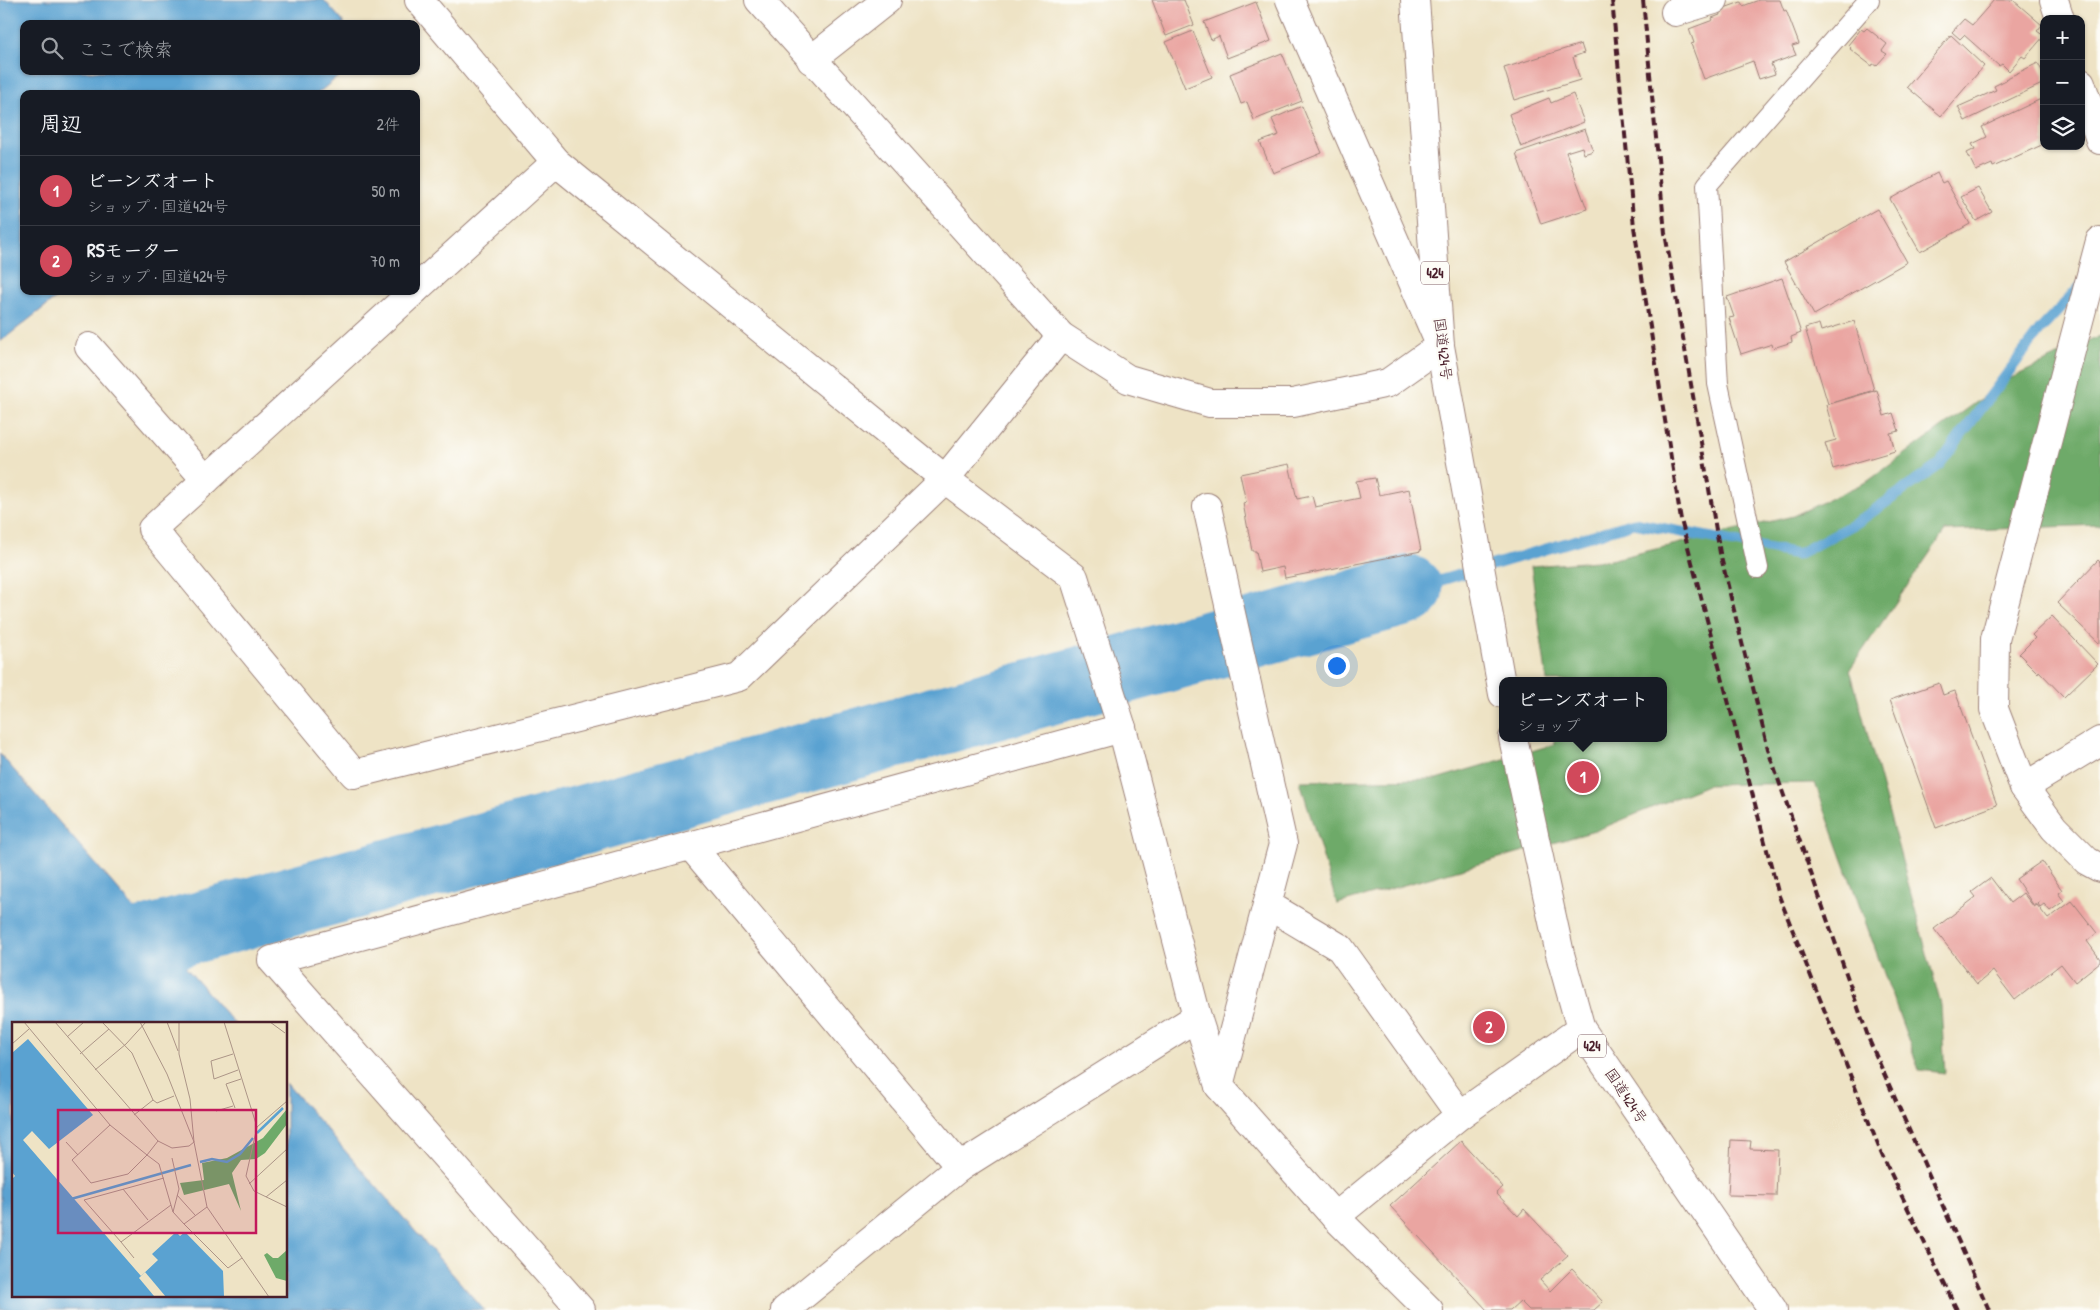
<!DOCTYPE html>
<html lang="ja">
<head>
<meta charset="utf-8">
<style>
  :root { --surface:#171b24; --page:#20242c; --text:#f1f3f6; --muted:#9ea1a6; --line:#363941; --accent:#d1495b }
  body { margin:0; font-family:"Patrick Hand","Klee One",sans-serif; background:var(--page); color:var(--text) }
  .controls { position:absolute; right:15px; top:15px; display:grid; overflow:hidden; border-radius:10px; box-shadow:0 1px 4px #0004 }
  .controls button { width:45px; height:45px; display:grid; place-items:center; padding:0; border:0; border-bottom:1px solid var(--line); background:var(--surface); color:var(--text); font:25px sans-serif }
  .you { position:absolute; left:1336px; top:665px; width:18px; height:18px; margin:-12px; border:4px solid #fff; border-radius:50%; background:#1a73e8; box-shadow:0 0 0 8px #1a73e833 }
  .badge { display:grid; place-items:center; width:32px; height:32px; border-radius:50%; background:var(--accent); color:#fff; font-size:16px; font-weight:700 }
  .pin { position:absolute; translate:-50% -50%; border:2px solid #fff; box-shadow:0 1px 5px #0006 }
  .popup { position:absolute; left:1499px; top:677px; width:168px; height:65px; box-sizing:border-box; display:grid; place-content:center; border-radius:10px; background:var(--surface); filter:drop-shadow(0 1px 4px #0005); font-size:16px; white-space:nowrap; color:var(--muted) }
  .popup b { font-size:19px; color:var(--text) }
  .popup::after { content:''; position:absolute; left:50%; top:100%; margin-left:-10px; border:10px solid transparent; border-top-color:var(--surface) }
  .list { margin:0; padding:0; list-style:none }
  h2 { display:flex; justify-content:space-between; align-items:center; height:65px; margin:0; padding:0 20px; font-size:21px }
  h2 small { font-size:16px; font-weight:400; color:var(--muted) }
  .list li { display:grid; grid-template-columns:32px 1fr auto; gap:15px; align-items:center; box-sizing:border-box; height:70px; padding:0 20px; border-top:1px solid var(--line) }
  .list b { display:block; font-size:19px; white-space:nowrap }
  .list p { margin:0; font-size:16px; white-space:nowrap; color:var(--muted) }
  .list em { font-size:16px; font-style:normal; color:var(--muted) }
  .icon { flex:none; width:28px; height:28px; fill:none; stroke:currentColor; stroke-width:2; stroke-linecap:round; stroke-linejoin:round }
  .map { position:relative; flex:none; width:2100px; height:1310px; overflow:hidden }
  .search { position:absolute; background:var(--surface); box-shadow:0 1px 4px #0004; left:20px; top:20px; width:400px; height:55px; display:flex; align-items:center; gap:12px; box-sizing:border-box; padding:0 18px; border-radius:10px; color:var(--muted); font-size:19px }
  .panel { position:absolute; background:var(--surface); box-shadow:0 1px 4px #0004; left:20px; top:90px; width:400px; height:205px; border-radius:10px }
  .map>svg:first-child { display:block }
</style>
</head>
<body>
<div class="map">
<svg width="2100" height="1310" viewBox="0 0 2100 1310">
  <rect width="100%" height="100%" fill="#fdfcf7"/>
  <filter id="ink" filterUnits="userSpaceOnUse"><feTurbulence type="fractalNoise" baseFrequency=".02" numOctaves="2"/><feDisplacementMap in="SourceGraphic" scale="10" xChannelSelector="R" yChannelSelector="G"/><feConvolveMatrix kernelMatrix="1 2 1 2 8 2 1 2 1" color-interpolation-filters="sRGB"/></filter>
  <filter id="wash" filterUnits="userSpaceOnUse"><feTurbulence type="fractalNoise" baseFrequency=".0096" numOctaves="4" result="noise"/><feDisplacementMap in="SourceGraphic" scale="20" xChannelSelector="R" yChannelSelector="G"/><feGaussianBlur stdDeviation="1.12" result="paint"/><feColorMatrix in="noise" values="0 0 0 0 0 0 0 0 0 0 0 0 0 0 0 0 0 1.4 0 .05"/><feComposite in="paint" operator="in"/></filter>
  <g filter="url(#wash)">
    <rect width="100%" height="100%" fill="#eee3c5"/>
    <!-- forest -->
    <path fill="#6eaa69" stroke="#5c644a" d="M2100 336V525L1945 531 1850 669 1941 1005 1945 1073 1919 1070 1815 783 1707 785 1595 831 1337 904 1300 781 1436 779 1555 744 1554 738H1663V681H1547L1531 566 1610 560 1793 516 1868 481 2007 380Z"/>
    <!-- water -->
    <g fill="#5aa2d1" stroke="#52607e">
      <path d="M0 0H324L345 24H24V71H345L317 94H24V291H65L0 342Z"/>
      <path d="M0 754 235 1024H14V1296H286V1083L484 1310H0Z"/>
    </g>
    <g fill="none" stroke-linecap="round" stroke-linejoin="round">
      <!-- stream -->
      <path stroke="#5aa2d1" stroke-width="11" d="M1408 590 1634 523 1798 554 1856 523 1938 466 2040 330 2082 285"/>
      <!-- river -->
      <path stroke="#5aa2d1" stroke-width="70" d="M141 943 1408 590"/>
    </g>
    <g id="blocks">
      <!-- building -->
      <g fill="#eaa5a1">
        <path d="M1152 0H1184L1194 25 1166 36Z"/>
        <path d="M1759 0H1780L1784 11 1786 10 1799 44 1792 46 1796 55 1771 64 1775 74 1759 79 1753 61 1704 79 1691 44 1694 43 1689 29 1713 20 1712 18 1720 15 1719 10 1741 2 1743 6Z"/>
        <path d="M1994 0H2013L2042 25 2037 31 2044 36 2025 58 2022 56 2009 71 2002 64 1999 66 1964 35 1960 39 1952 32 1964 19 1972 25Z"/>
        <path d="M1256 2 1271 41 1227 58 1219 36 1211 40 1204 22Z"/>
        <path d="M1867 28 1887 44 1882 51 1887 54 1876 66 1873 64 1872 66 1850 49 1851 48 1848 45 1861 29 1864 31Z"/>
        <path d="M1193 31 1212 77 1185 88 1166 42Z"/>
        <path d="M1951 35 1984 66 1941 116 1907 87Z"/>
        <path d="M1581 44 1584 53 1573 57 1580 80 1514 100 1504 68Z"/>
        <path d="M1282 53 1302 101 1254 120 1247 102 1241 104 1230 74Z"/>
        <path d="M2038 63 2044 75V83L1965 121 1958 107 1996 90 1994 86 2006 80 2005 79Z"/>
        <path d="M1573 94 1584 122 1521 147 1509 114 1549 98 1551 103Z"/>
        <path d="M2041 99 2044 104V138L2042 139 2044 144 1993 167 1992 164 1976 171 1967 153 1975 149 1972 144 1987 137 1982 127Z"/>
        <path d="M1302 106 1322 153 1273 173 1260 142 1279 135 1272 119Z"/>
        <path d="M1585 129 1593 151 1584 154 1582 147 1566 152 1587 209 1541 224 1516 153Z"/>
        <path d="M1937 173 1942 183 1946 181 1970 224 1920 252 1890 199Z"/>
        <path d="M1978 188 1992 212 1976 221 1961 197Z"/>
        <path d="M1877 209 1907 262 1814 315 1784 262Z"/>
        <path d="M1782 278 1801 333 1791 337 1792 342 1773 348 1772 344 1741 354 1729 318 1734 317 1727 297Z"/>
        <path d="M1854 321 1874 390 1828 404 1805 328 1819 324 1821 331Z"/>
        <path d="M1877 390 1884 416 1893 413 1899 431 1890 433 1895 451 1833 469 1825 443 1836 440 1826 405Z"/>
        <path d="M1289 464 1297 499 1312 496 1315 507 1360 498 1356 481 1375 478 1379 495 1409 489 1421 551 1285 578 1283 567 1260 572 1256 551H1252L1243 503 1246 502 1240 474Z"/>
        <path d="M2098 560 2100 562V644L2057 603Z"/>
        <path d="M2052 616 2098 664 2064 697 2039 671 2038 673 2019 654 2035 638 2032 635Z"/>
        <path d="M1939 683 1943 695 1955 691 1997 805 1936 828 1890 700Z"/>
        <path d="M2042 861 2062 890 2058 893 2064 901 2050 911 2044 904 2040 907 2038 904 2041 901 2034 906 2016 879Z"/>
        <path d="M1991 878 2010 903 2023 893 2034 907 2037 905 2048 919 2072 901 2097 933 2087 941 2100 959V962L2075 982 2061 964 2015 1000 1993 971 1977 984 1934 929 1976 897 1972 892Z"/>
        <path d="M1731 1140 1751 1141 1750 1149 1778 1150 1776 1196 1728 1195Z"/>
        <path d="M1461 1141 1503 1187 1496 1193 1518 1216 1524 1209 1568 1256 1540 1280 1550 1291 1572 1269 1603 1302 1594 1310H1529L1520 1301 1510 1310H1487L1390 1206Z"/>
      </g>
    </g>
  </g>
  <g filter="url(#ink)">
    <use href="#blocks" fill-opacity="0" stroke="#9c8178" stroke-width="1"/>
    <g fill="none" stroke-linecap="round" stroke-linejoin="round">
      <!-- lane casing -->
      <g stroke="#9c8178" stroke-width="22">
        <path id="lane" d="M1758 568 1718 384 1707 185 1869 0"/>
      </g>
      <!-- street casing -->
      <g stroke="#9c8178" stroke-width="30">
        <g id="street">
          <path d="M419 0 556 162 945 479 1061 336"/>
          <path d="M1290 0 1438 340"/>
          <path d="M1675 12 1714 0"/>
          <path d="M811 60 887 0"/>
          <path d="M416 289 556 162"/>
          <path d="M414 291 152 529 354 774 739 677 945 479 1074 577 1122 728 1197 1017 1219 1086 1335 1217"/>
          <path d="M89 347 206 480"/>
          <path d="M1207 507 1283 844 1219 1086"/>
          <path d="M2024 787 2100 741"/>
          <path d="M691 846 960 1167"/>
          <path d="M1268 905 1340 948 1460 1115"/>
          <path d="M581 1310 272 960 1122 728"/>
          <path d="M785 1310 960 1167 1197 1017"/>
          <path d="M1429 1310 1335 1217 1460 1115 1581 1029"/>
        </g>
      </g>
      <!-- secondary casing -->
      <g stroke="#9c8178" stroke-width="30">
        <g id="secondary">
          <path d="M759 0 1061 336 1128 379 1210 403H1293L1388 383 1440 346"/>
          <path d="M2054 0 2060 19"/>
          <path d="M2081 83 2100 140"/>
          <path d="M2100 241 1995 639 1994 709 2024 787 2054 828 2087 861 2100 868"/>
        </g>
      </g>
      <!-- highway casing -->
      <g stroke="#9c8178" stroke-width="30">
        <g id="highway">
          <path d="M1415 0 1440 346 1503 694"/>
          <path d="M1513 738 1560 954 1581 1029 1773 1310"/>
        </g>
      </g>
      <!-- lane -->
      <use href="#lane" stroke="#fff" stroke-width="20"/>
      <!-- street -->
      <use href="#street" stroke="#fff" stroke-width="28"/>
      <!-- secondary -->
      <use href="#secondary" stroke="#fff" stroke-width="28"/>
      <!-- highway -->
      <use href="#highway" stroke="#fff" stroke-width="28"/>
      <!-- rail -->
      <g stroke="#4a1f2b" stroke-width="4" stroke-dasharray="8 4" stroke-linecap="butt">
        <path d="M1612 0 1634 227 1681 520 1779 896 1882 1155 1957 1310"/>
        <path d="M1643 0 1665 233 1720 553 1769 753 1870 1042 1989 1310"/>
      </g>
    </g>
  </g>
  <g text-anchor="middle" stroke-width="4.5" stroke-linejoin="round" paint-order="stroke">
    <!-- shield labels -->
    <g fill="#fdfcf7" stroke="#806168" stroke-width="1">
      <rect x="1421" y="261.5" width="28" height="23" rx="4"/>
      <rect x="1578" y="1034.5" width="28" height="23" rx="4"/>
    </g>
    <g font-size="14" font-weight="bold" fill="#4a1f2b">
      <text x="1435" y="278">424</text>
      <text x="1592" y="1051">424</text>
    </g>
    <!-- street labels -->
    <g font-size="15" fill="#4a1f2b" stroke="#fdfcf7">
      <text transform="translate(1443 349) rotate(83)" y="5">国道424号</text>
      <text transform="translate(1626 1096) rotate(56)" y="5">国道424号</text>
    </g>
  </g>
  <!-- overview -->
  <g transform="translate(12 1022)">
    <rect width="275" height="275" fill="#eee3c5"/>
    <path d="M275 87V102L253 131 244 137 229 138 220 151 229 189 217 162 172 173 168 161 192 158 190 141 215 136 251 116ZM275 228V259L264 256 252 233 255 231 261 236H266Z" fill="#6eaa69"/>
    <path d="M16 17 81 93 37 127 20 109 11 118 129 254 146 238 140 232 164 210 168 214 173 210 211 249 212 275H0V157L3 154 0 150V31Z" fill="#5aa2d1"/>
    <path d="M133 250 154 275 142 274 127 256Z" fill="#eee3c5"/>
    <path fill="none" stroke="#5aa2d1" stroke-width="2.5" d="M245 111 271 86M188 140 200 137 215 140 228 132 241 116M59 177 179 143"/>
    <path fill="none" stroke="#ac9587" stroke-width="1" d="M12 0 98 103 135 133 146 119M43 0 146 119 160 126 177 124 182 120 155 52 128 0M90 0 120 31 141 78M155 0 166 29M167 0V32L178 77 182 120 195 185 257 275M212 0 245 105 234 154 242 169 275 185M258 0 273 11M55 15 72 0M0 22 17 7M68 32 97 7M221 32 199 39 202 57 226 48M83 48 114 22 134 0M223 86 214 62 229 57M204 89 221 84M122 93 141 78 145 81 162 74M98 103 60 138 79 161 116 152 135 133 147 142 161 190 172 202M245 105 275 79M54 120 66 133M160 136 167 167 161 190M152 156 72 178 109 220 159 183M237 162 275 127M111 167 136 198M165 173 183 193M254 175 275 158M195 185 172 202 216 246 230 236M109 220 122 236"/>
    <path fill="#c2185b" fill-opacity="0.15" stroke="#c2185b" stroke-width="2.5" d="M46 88H244V211H46Z"/>
    <rect width="275" height="275" fill="none" stroke="#4a1f2b" stroke-width="2.5"/>
  </g>
</svg>
<div class="controls">
<button>+</button>
<button>−</button>
<button><svg class="icon" aria-label="layers" viewBox="0 0 24 24"><path d="M12 4l9 5-9 5-9-5zM3 14l9 5 9-5"/></svg></button>
</div>
<div class="you"></div>
<div class="pin badge" style="left:1583px;top:777px">1</div>
<div class="popup"><b>ビーンズオート</b>ショップ</div>
<div class="pin badge" style="left:1489px;top:1027px">2</div>
<div class="search"><svg class="icon" aria-label="search" viewBox="0 0 24 24"><circle cx="10" cy="10" r="6"/><path d="M15 15l6 6"/></svg>ここで検索</div>
<section class="panel">
<h2>周辺<small>2件</small></h2>
<ul class="list">
<li><span class="badge">1</span><div><b>ビーンズオート</b><p>ショップ · 国道424号</p></div><em>50 m</em></li>
<li><span class="badge">2</span><div><b>RSモーター</b><p>ショップ · 国道424号</p></div><em>70 m</em></li>
</ul>
</section>
</div>
</body>
</html>
